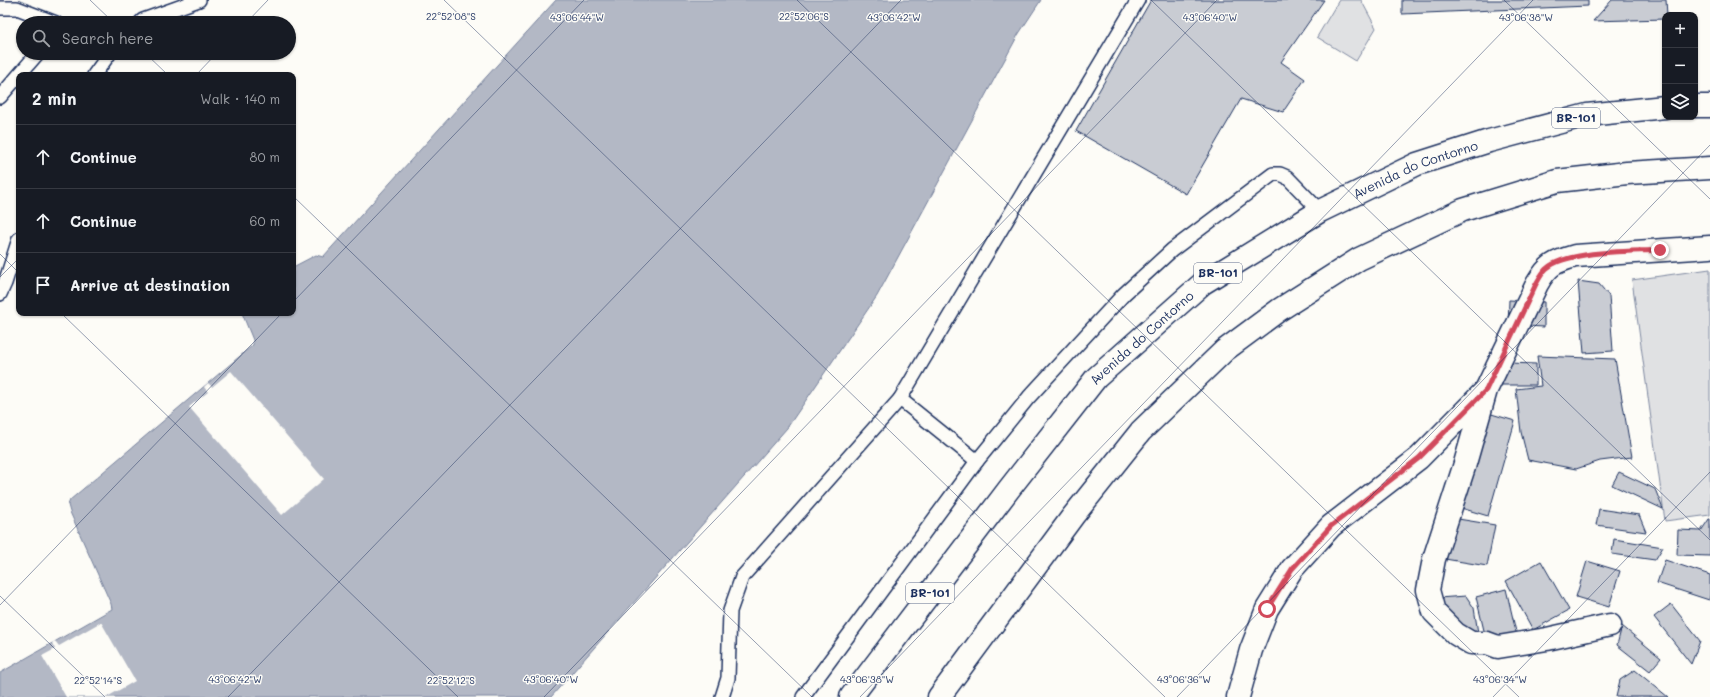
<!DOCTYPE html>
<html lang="en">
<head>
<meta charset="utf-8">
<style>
  :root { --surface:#171b24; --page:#20242c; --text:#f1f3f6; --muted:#9ea1a6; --line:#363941 }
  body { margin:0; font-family:Mali,sans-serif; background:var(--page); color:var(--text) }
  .controls { position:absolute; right:12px; top:12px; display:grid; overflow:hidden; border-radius:8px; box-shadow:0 1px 3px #0004 }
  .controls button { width:36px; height:36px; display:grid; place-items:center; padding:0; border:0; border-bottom:1px solid var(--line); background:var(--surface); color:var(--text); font:20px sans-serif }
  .stop { position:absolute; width:12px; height:12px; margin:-9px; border:3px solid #d1495b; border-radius:50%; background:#fff }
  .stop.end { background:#d1495b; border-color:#fff; box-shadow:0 1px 4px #0008 }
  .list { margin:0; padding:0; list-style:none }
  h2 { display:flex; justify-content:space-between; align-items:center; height:52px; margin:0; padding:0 16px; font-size:17px }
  h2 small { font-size:13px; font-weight:400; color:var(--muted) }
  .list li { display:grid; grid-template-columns:26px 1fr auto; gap:12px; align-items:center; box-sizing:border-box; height:64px; padding:0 16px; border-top:1px solid var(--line) }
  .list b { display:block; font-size:15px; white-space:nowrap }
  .list em { font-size:13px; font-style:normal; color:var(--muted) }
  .icon { flex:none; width:22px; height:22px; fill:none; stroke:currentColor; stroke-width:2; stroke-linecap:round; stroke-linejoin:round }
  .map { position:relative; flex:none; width:1710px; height:697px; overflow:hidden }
  .search { position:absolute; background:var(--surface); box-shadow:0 1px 3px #0004; left:16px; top:16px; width:280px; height:44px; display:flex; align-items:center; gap:10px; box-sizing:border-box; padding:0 14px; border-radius:22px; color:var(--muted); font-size:15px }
  .panel { position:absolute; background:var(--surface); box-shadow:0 1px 3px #0004; left:16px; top:72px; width:280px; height:244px; border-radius:8px }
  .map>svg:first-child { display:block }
</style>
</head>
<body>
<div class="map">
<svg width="1710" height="697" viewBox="0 0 1710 697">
  <rect width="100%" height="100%" fill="#fdfcf7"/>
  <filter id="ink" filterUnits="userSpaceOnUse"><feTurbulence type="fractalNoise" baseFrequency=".025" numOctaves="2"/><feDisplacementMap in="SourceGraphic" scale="8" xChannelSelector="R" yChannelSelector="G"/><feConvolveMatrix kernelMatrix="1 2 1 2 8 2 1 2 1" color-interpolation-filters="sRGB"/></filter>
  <g filter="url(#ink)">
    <!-- green -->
    <g fill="#e0e1e3" stroke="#7e88a0">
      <path d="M1339 0H1361L1376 28 1356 61 1317 37Z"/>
      <path d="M1710 269V515L1665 521 1632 280Z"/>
    </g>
    <!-- water -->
    <path fill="#b3b8c5" stroke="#76819c" d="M556 0H1041L1018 35 877 296 787 428 551 697H0V673L112 609 111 604 70 512 68 505 70 500 253 345V340L242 313H293V267L316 255 323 257Z"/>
    <!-- pier -->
    <g fill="#fdfcf7">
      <path d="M231 371 324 479 282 515 189 407 208 392 204 387 208 383 212 387Z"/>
      <path d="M101 622 135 681 107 697H66L42 656 55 649 52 643 55 641 59 646Z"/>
    </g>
    <!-- building -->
    <g fill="#c9ccd3" stroke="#1b2f5e">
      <path d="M1151 0H1324L1281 62 1305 79 1283 112 1241 99 1186 194 1076 131Z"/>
      <path d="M1402 0H1588V6L1402 14Z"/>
      <path d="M1612 0H1666L1667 15H1665V19L1593 21Z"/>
      <path d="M1578 281 1599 284 1609 296 1613 351 1584 353Z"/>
      <path d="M1509 300 1544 302V327L1508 325Z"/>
      <path d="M1537 356 1615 359 1632 457 1600 461 1576 469 1528 460 1521 432 1516 389 1541 386Z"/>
      <path d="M1508 363 1536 364V385H1501Z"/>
      <path d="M1488 413 1515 421 1488 516 1461 508Z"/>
      <path d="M1619 472 1655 489 1663 509 1612 485Z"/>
      <path d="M1599 509 1639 515 1646 532 1596 525Z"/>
      <path d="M1452 518 1495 525 1487 566 1445 559Z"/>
      <path d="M1709 519H1710V556L1677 555 1678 530 1701 531Z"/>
      <path d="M1614 539 1663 547 1655 560 1612 554Z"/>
      <path d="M1665 560 1710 575V595L1709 600 1657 583Z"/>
      <path d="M1541 561 1569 610 1533 630 1506 581Z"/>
      <path d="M1587 561 1620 571 1609 607 1576 597Z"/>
      <path d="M1506 589 1517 636 1487 643 1476 597Z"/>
      <path d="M1466 596 1474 608 1478 633 1466 634 1438 598Z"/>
      <path d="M1671 604 1700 641 1691 664 1654 617Z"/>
      <path d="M1622 626 1661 658 1650 671 1617 645Z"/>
      <path d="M1635 670 1668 697H1616L1620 680Z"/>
    </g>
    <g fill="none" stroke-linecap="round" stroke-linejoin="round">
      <!-- service casing -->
      <g stroke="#1b2f5e" stroke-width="16">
        <g id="service">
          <path d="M0 8H17L56 23"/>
          <path d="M140 23 143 20 199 0"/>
          <path d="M94 75 110 53"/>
          <path d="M0 97 38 53"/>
          <path d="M0 294 5 283 19 239"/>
          <path d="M900 399 977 461"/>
          <path d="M722 697 728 678 730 611 742 577 900 399 1138 0"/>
          <path d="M803 697 977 461 1029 397 1124 294 1172 250 1273 174H1280L1287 177 1320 211"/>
        </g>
      </g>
      <!-- minor casing -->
      <g stroke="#1b2f5e" stroke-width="25">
        <g id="minor">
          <path d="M1610 625 1547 639 1498 647 1487 643H1471L1456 634 1434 612 1428 590 1434 559 1464 467 1486 390 1537 284C1548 265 1554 262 1575 256L1710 247"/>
          <path d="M1238 697 1251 650 1267 609 1292 569 1331 526 1419 458 1484 392"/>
        </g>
      </g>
      <!-- motorway casing -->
      <g stroke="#1b2f5e" stroke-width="25">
        <g id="motorway">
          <path d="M1695 106H1710"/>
          <path id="s1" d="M851 697 1009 489 1096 378 1203 283 1320 211 1417 164 1489 141 1587 115 1665 107"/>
          <path d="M939 697 1073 516 1141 431 1225 350 1279 310 1359 259 1463 210 1557 181 1627 173 1710 168"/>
        </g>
      </g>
      <!-- service -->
      <use href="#service" stroke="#fdfcf7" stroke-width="13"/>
      <!-- minor -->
      <use href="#minor" stroke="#fdfcf7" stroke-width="22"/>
      <!-- motorway -->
      <use href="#motorway" stroke="#fdfcf7" stroke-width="22"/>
    </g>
  </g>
  <g fill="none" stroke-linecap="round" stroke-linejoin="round" filter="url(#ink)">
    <!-- route -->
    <path stroke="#d1495b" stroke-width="5" d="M1267 609 1292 569 1331 526 1419 458 1486 390 1536 284C1539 279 1542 273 1546 269 1567 250 1631 252 1660 250"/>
  </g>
  <!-- ticks -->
  <path fill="none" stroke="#1b2f5e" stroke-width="1" stroke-opacity="0.45" d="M90 0 114 23M444 0 1165 697M797 0 1519 697M1151 0 1710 540M1504 0 1710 199M246 23 268 0M145 53 168 75M196 75 217 53M293 196 812 697M0 254 19 273M0 277 19 258M293 302 584 0M61 313 458 697M0 596 105 697M0 605 282 313M228 697 901 0M544 697 1217 0M860 697 1533 0M1177 697 1710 145M1493 697 1710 472"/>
  <g text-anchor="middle" stroke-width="3" stroke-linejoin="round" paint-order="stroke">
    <!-- shield labels -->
    <g fill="#fdfcf7" stroke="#5f6c8c" stroke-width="1">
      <rect x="1552" y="108" width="48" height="20" rx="3"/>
      <rect x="1194" y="263" width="48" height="20" rx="3"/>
      <rect x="906" y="583" width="48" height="20" rx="3"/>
    </g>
    <g font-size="12" font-weight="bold" fill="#1b2f5e">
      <text x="1576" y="122">BR-101</text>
      <text x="1218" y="277">BR-101</text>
      <text x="930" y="597">BR-101</text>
    </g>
    <!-- street labels -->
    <g font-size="13" fill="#1b2f5e" stroke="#fdfcf7">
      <text dy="5" stroke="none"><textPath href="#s1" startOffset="787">Avenida do Contorno</textPath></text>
      <text dy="5" stroke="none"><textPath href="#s1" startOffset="463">Avenida do Contorno</textPath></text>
    </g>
  </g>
  <g font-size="10" text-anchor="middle" fill="#1b2f5e" stroke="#fdfcf7" stroke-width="3" stroke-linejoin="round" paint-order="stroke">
    <text x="451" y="20">22°52'08"S</text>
    <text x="804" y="20">22°52'06"S</text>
    <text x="577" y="21">43°06'44"W</text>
    <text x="894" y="21">43°06'42"W</text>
    <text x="1210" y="21">43°06'40"W</text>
    <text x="1526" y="21">43°06'38"W</text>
    <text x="235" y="683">43°06'42"W</text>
    <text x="551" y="683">43°06'40"W</text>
    <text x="867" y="683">43°06'38"W</text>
    <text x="1184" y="683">43°06'36"W</text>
    <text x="1500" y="683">43°06'34"W</text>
    <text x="98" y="684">22°52'14"S</text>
    <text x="451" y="684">22°52'12"S</text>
  </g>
</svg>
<div class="controls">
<button>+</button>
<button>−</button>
<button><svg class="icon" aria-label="layers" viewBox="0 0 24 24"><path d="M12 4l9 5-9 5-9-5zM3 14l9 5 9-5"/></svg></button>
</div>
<div class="stop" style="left:1267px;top:609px"></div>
<div class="stop end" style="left:1660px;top:250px"></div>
<div class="search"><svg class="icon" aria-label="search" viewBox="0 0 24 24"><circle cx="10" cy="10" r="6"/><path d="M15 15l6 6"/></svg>Search here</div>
<section class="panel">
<h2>2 min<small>Walk · 140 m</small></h2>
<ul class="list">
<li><svg class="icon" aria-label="ahead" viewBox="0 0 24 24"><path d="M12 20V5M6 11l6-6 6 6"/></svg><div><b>Continue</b></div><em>80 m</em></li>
<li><svg class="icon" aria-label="ahead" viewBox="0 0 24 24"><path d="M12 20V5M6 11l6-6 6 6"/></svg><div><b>Continue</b></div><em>60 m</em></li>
<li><svg class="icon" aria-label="arrive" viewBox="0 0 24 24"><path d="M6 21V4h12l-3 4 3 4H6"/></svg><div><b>Arrive at destination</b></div></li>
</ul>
</section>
</div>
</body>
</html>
